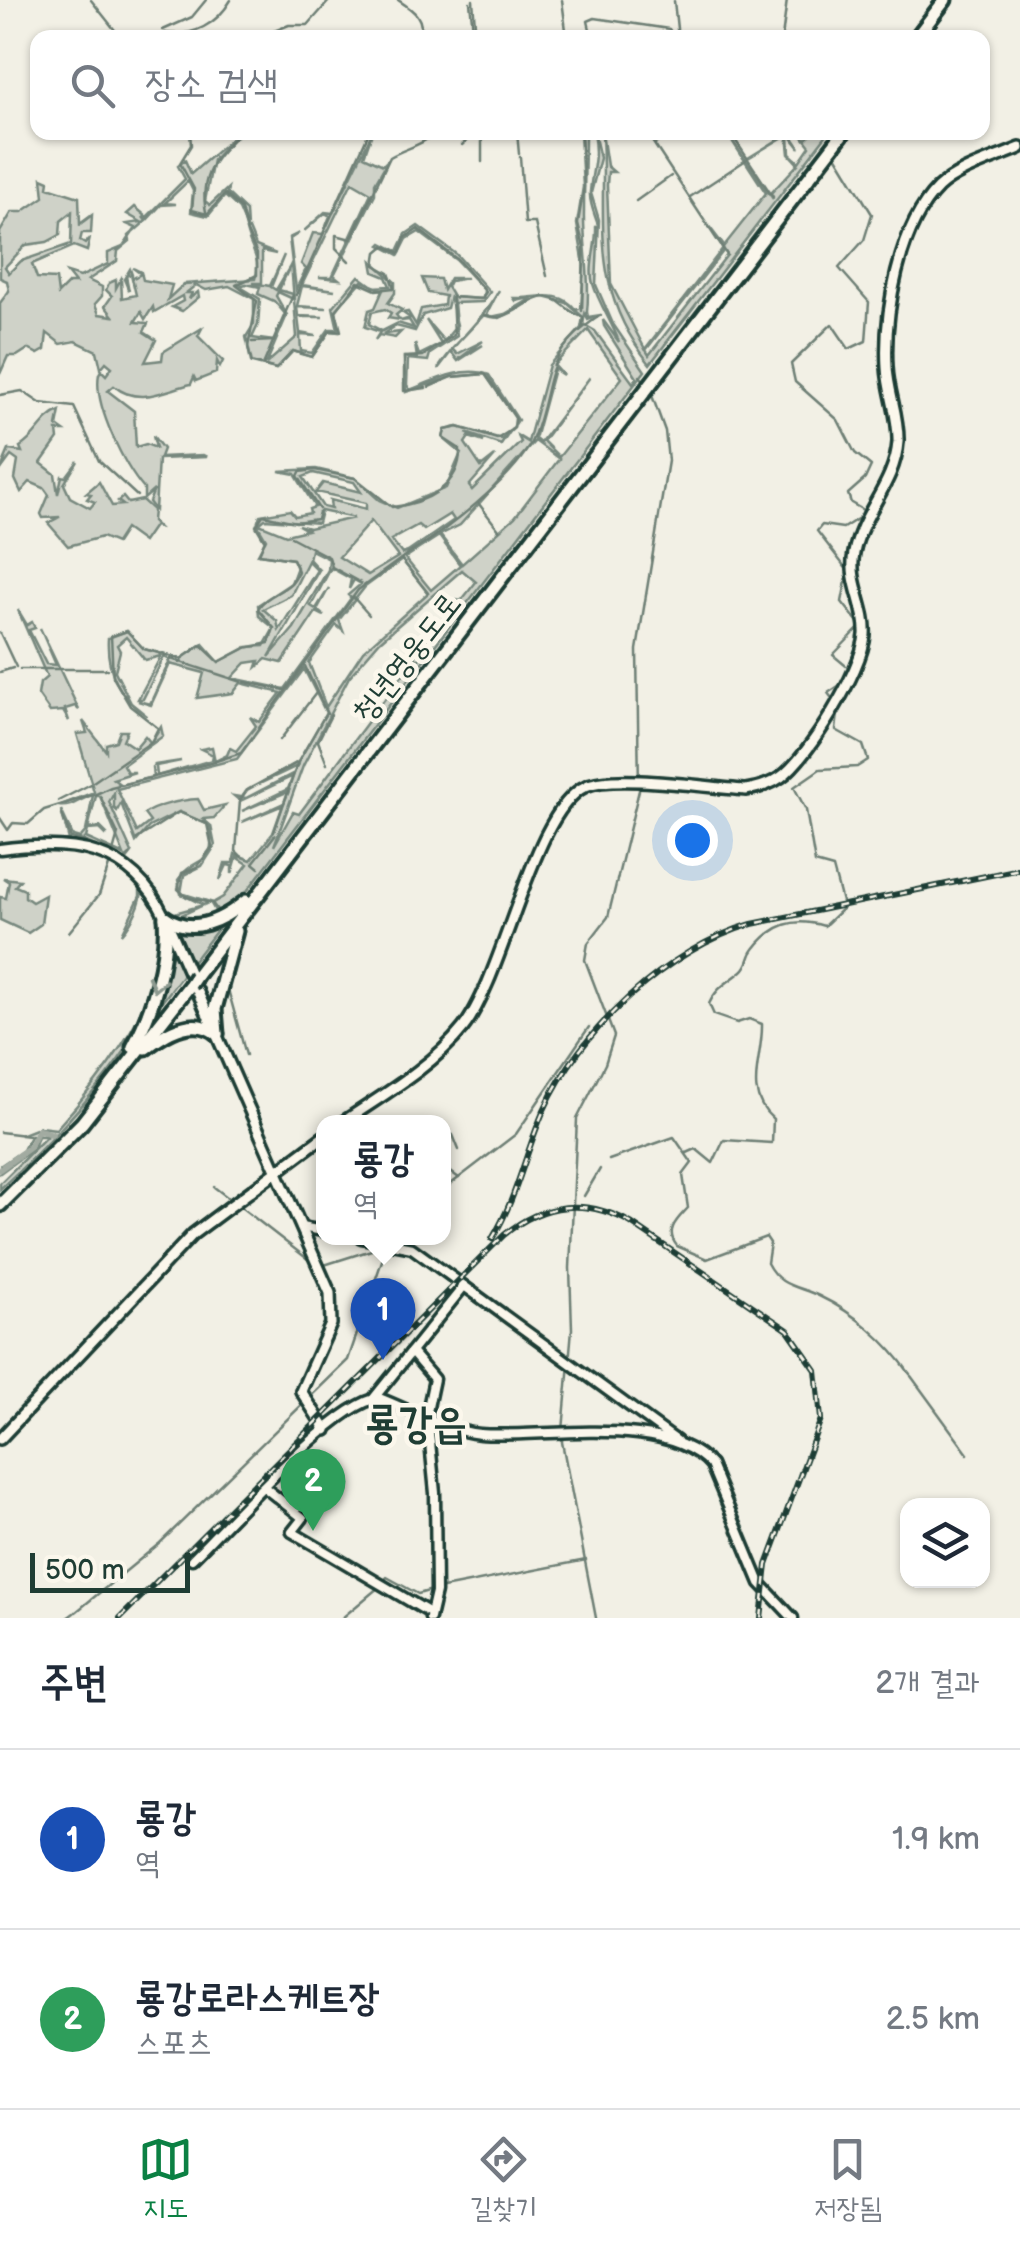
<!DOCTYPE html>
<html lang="ko">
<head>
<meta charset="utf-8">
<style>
  :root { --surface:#fff; --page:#f6f6f7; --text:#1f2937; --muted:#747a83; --line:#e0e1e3; --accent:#0b8043 }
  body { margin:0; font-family:"Balsamiq Sans","Poor Story",sans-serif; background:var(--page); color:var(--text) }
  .controls { position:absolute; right:30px; bottom:30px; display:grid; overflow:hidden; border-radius:20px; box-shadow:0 2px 8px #0004 }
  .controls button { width:90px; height:90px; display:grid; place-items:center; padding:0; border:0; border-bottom:2px solid var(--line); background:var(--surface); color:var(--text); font:50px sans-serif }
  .scale { position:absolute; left:30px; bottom:25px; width:160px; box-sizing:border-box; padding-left:10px; border:5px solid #1f3d34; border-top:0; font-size:28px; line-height:35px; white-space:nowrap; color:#1f3d34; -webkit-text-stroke:8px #fbf7ec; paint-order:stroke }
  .you { position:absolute; left:692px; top:840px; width:35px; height:35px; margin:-25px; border:8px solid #fff; border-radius:50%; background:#1a73e8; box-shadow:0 0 0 15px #1a73e833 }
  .badge { display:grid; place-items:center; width:65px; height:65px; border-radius:50%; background:var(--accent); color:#fff; font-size:32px; font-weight:700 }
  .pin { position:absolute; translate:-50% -82px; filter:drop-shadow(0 2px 5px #0008) }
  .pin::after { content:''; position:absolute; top:52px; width:35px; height:30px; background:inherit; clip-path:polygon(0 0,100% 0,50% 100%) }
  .popup { position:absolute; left:316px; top:1115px; width:135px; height:130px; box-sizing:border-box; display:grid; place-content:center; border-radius:20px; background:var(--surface); filter:drop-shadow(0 2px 8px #0005); font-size:32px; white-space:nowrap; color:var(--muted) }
  .popup b { font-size:38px; color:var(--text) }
  .popup::after { content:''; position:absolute; left:50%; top:100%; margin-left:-20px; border:20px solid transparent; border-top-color:var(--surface) }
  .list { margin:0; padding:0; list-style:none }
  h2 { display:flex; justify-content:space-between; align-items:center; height:130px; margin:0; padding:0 40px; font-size:42px }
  h2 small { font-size:32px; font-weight:400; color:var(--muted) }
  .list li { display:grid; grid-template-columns:65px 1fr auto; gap:30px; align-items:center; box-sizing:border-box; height:180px; padding:0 40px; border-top:2px solid var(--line) }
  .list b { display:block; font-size:38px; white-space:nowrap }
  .list p { margin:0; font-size:32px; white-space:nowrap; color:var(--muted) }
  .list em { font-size:32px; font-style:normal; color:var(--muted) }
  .icon { flex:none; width:55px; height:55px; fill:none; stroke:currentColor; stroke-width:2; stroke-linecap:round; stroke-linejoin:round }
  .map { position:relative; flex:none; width:1020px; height:1618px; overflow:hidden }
  .search { position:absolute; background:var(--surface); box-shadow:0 2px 8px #0004; left:30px; right:30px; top:30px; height:110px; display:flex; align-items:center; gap:25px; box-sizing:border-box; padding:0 35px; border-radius:20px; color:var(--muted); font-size:38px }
  .sheet { height:490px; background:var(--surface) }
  nav { display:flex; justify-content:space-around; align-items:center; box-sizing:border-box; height:140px; border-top:2px solid var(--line); background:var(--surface); font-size:28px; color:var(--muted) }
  nav a { display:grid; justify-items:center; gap:5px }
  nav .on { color:var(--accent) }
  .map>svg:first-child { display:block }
</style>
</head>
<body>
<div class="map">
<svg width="1020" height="1618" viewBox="0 0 1020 1618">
  <rect width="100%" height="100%" fill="#f2f0e5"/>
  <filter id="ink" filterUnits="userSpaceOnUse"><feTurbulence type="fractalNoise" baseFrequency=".01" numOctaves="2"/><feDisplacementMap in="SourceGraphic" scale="20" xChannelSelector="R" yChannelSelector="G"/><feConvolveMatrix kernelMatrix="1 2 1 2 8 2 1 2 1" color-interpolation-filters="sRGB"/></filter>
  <g filter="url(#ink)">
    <!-- green -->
    <g fill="#cfd2c8" stroke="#77887e" stroke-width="2.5" fill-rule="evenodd">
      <path d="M239 132 213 160 205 201 210 205 228 188 227 193 246 211 247 228 239 209 225 196 208 216 191 212 193 191 188 181 165 203 176 204 161 205 147 220 143 217 146 221 129 236 130 241 118 251 117 261 88 280 102 287V296L95 304 99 314 113 316 105 306 112 296 106 290 109 283 116 280V288L121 279 122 298 136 295 131 274 126 276 129 291 124 279 130 269 133 278 141 274 133 268 141 272 143 280 172 285 168 299 184 284 255 279C262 258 250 250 246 230L249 229 256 246 276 254 262 251V283H253L270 286 284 255 271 287 276 290 292 263 289 238 299 233 290 239 296 289 306 269 301 264 313 233 323 234 330 216 325 213 304 231 325 212 333 213 372 133 364 156 383 165 388 160 375 183V194L334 275 339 279 319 277H332L371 193 352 182 302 285 335 290 302 286 297 306 327 308 297 307 298 316 323 317H298L300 333 316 336 300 335 301 351 312 353 329 329H338L333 307 359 276 374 287 390 286 386 277 374 272 372 261 395 282V293L388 303 402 310 396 315 400 320 388 318 391 313 385 309 372 312 369 324 382 331 398 323 414 328 409 320 401 321 410 318 403 313 408 312 416 325 421 309 444 305 445 296 428 293 422 278 440 279 443 290 450 278H467L450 281 447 287 453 297 483 299 484 290 456 260 419 232 407 239 399 255 380 245 382 243 398 251 406 234 418 226 456 254 490 292 483 302 454 303 457 336 430 354 428 361 408 359 407 385 410 390C435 380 465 365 489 375L518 420 501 445 466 433 484 442 469 437 465 443 481 467 495 456 469 486 472 490 521 442 518 436 528 442 549 365 581 328 583 317 567 303 544 297C522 301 507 325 484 315L452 349 457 354 483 341 459 359 483 345 458 361 451 352 438 369C456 340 483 320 499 290L487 314 491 317 505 314 534 297 516 301 514 298C534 299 561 288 576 310L581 308 584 265 577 224 583 187 580 133H585C585 159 584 184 584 211 583 245 591 277 587 312L588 317 601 315 588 320 585 314 583 324 595 331 633 383 637 378 604 326 603 320 619 342C612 322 599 304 593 284 588 267 597 245 596 227L598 225C595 215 589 203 590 192 592 167 598 160 593 133H594L600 158 591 193 599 220 596 285 613 324 645 371 234 908 214 919 177 922 165 914 150 887 115 861 113 863 81 847 109 858 86 847 84 840 81 844 0 847 69 840 61 810 73 836 80 838 86 831 93 795C81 798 72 808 59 806L94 792 77 734 87 733 83 721 106 751V744L116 741 120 731H127L123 740 135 748 145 736 151 743 161 727 163 736 123 765 127 772H135L113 779 121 785 153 777 152 767 155 765 181 761 156 766 157 776 212 760 213 755 201 749 212 747 215 761 227 755 230 748 236 751 256 726 250 717 259 722 281 693 241 683 233 693 197 698 204 673 170 664 151 705 138 701 150 704 170 660 164 657 143 699H138L161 656 145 660 126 637 117 645 120 651 115 671 131 703 147 716C119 699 106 669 108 638L127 631 144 649 181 659 203 644 219 662 247 647 264 646 274 628 259 616 258 605 291 583 297 567 293 559 258 554 266 539 257 524 260 515 290 510 295 516 310 513 309 509 315 507 295 474 279 471 316 469 355 478 379 500 397 508 446 488 461 453 443 438 445 430 458 427 502 439 514 428 516 418 485 374 452 377 406 392 404 357 417 358 415 344 419 355 441 344 426 320 444 341 457 325 450 296 447 308 423 315 415 331 396 326 383 334 401 332 395 338 379 335 375 340 380 332 365 327 369 310 375 308 383 290 362 281 336 310 339 332 330 331 312 357 293 351 276 369 252 363 246 337 254 324V299L229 286 206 290 196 285 186 293H192L189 299 198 292 199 297 182 311 172 307 183 301 182 296 154 312 153 307 145 319 141 312 135 322 148 323 144 332 156 340 145 362 162 360 163 352 202 328 198 336 223 361 220 367 217 361 216 373 196 381 194 377 191 384C163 391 138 406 114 386L108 391 134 411 136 447 146 444 156 448 153 436 163 449 160 457 203 455 207 457 158 459 155 510 149 502 154 490 144 499V489C125 467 93 405 99 374L101 370 106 375 112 367 106 362 101 368 97 351 76 341 61 344 47 333 45 350 38 354 28 349 17 356H8L0 374V303L9 291 7 281 0 278V232L12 212H22L44 197 42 178 49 181 48 187 79 197 80 224 92 215 91 233H82L80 241 85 244 90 238 87 251 74 246 32 264 37 278 56 279 58 294 69 283H75L67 273 80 277 108 264V253L123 247 136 228 127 224 141 222 127 214 135 207 147 217 185 179 178 166 185 160 191 174ZM72 212 71 244 21 261 9 273 5 267 26 245 47 242 60 235 61 221ZM291 264 297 337 266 364 287 315 276 296 278 292 293 299V294L279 290ZM246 284 260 287 258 294 274 301 286 315 274 341 252 338 258 325 260 299 239 286ZM588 330 622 378 559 457 543 441 590 377 540 443 535 439 554 369 563 375 554 365ZM535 441 559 459 515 517 462 564 440 535 460 525ZM313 473 354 482 361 492 323 483 316 492 366 503V509L330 500 331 509 323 507 303 477ZM321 511 354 518 309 528 298 525 307 530 286 535 259 524 265 519 318 523ZM450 514 454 520 408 552 402 554 391 540 418 525 424 530ZM371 521 398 557 368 575 339 557ZM439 536 460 565 431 590 405 558ZM311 550 329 559 328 570 294 628 269 657 319 570 309 559ZM402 560 428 593 363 651 326 707 309 663 336 625 343 631 339 620 365 587ZM308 561 317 570 279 630 277 621 263 609 291 595ZM331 568 351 579 349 589 354 580 361 584 348 595 351 598 285 689 232 678 246 663 259 661 257 667 266 659 282 663 316 612 324 616 317 610 329 588 316 609 311 606ZM462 570 476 582 461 601 455 600 442 626 433 628 418 662 416 657 299 814 293 812 274 846 303 766 349 677 380 641ZM304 669 326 713 298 762 259 784 297 766 294 773 246 798 234 796 240 801 293 776 288 789 242 811 289 791 284 803 242 822 283 805 273 833 251 860 235 854 233 863H225L220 880 227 865 232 866V874L237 857 248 864 223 897 211 904 218 916 186 922 173 919 210 902 181 893 184 875 202 866 215 846 211 826 203 819 214 818 225 805 204 810 198 799C180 800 155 806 144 814L150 822 137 832 117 789 237 759ZM114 793V808L117 811 121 803 136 842 149 827 179 812 209 825C219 869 194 854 178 880L181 894 203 905 168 915 157 890 115 860 125 862 132 853 109 802ZM96 796H100L124 855 86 838 88 830 100 829 106 835 107 834 100 827 88 829Z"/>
      <path d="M602 133 607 166 614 172H608L607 185 611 284 645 349 723 248 708 225 724 246 766 193 727 133 773 199 771 193 798 164 789 154 787 134 748 158 790 133 800 148 789 134 790 154 799 162 810 146 800 133 806 139 812 133H828L650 364C588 288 607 224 602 133ZM724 250 727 255 649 355 646 350Z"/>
      <path d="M60 411 57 426 64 431H57L58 439 41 463 55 474 58 494 62 476 66 477 78 461 64 484 70 497 90 508 95 502 87 499 91 494 86 493 99 482 112 506 123 505 118 501 123 497 128 503 142 500 153 510 152 521 158 527 154 526 143 542 125 529 116 543 102 537 68 546 48 523 60 517 43 518 41 514 49 495 44 488 30 482 21 492 15 479 18 461 11 456 0 471 9 450 22 452 20 447C37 437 42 418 60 411Z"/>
      <path d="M18 610 27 625 32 622 35 628 29 630 46 664 56 665 40 628 79 710 75 706 65 709 69 721 63 711 50 712 38 695 40 683 47 677Z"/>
      <path d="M3 878 20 880 15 886 25 890V897L32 902 45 895 41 924 28 933 0 920V897L6 898 9 882Z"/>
      <path d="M140 883C165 901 167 931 160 959 156 978 154 1001 145 1018 115 1074 53 1140 0 1189V1183L47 1136H38L34 1148 0 1173V1166L23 1150 30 1136 20 1135 40 1127 56 1129C94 1088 214 945 141 885 145 899 131 924 122 934L140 896Z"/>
      <path d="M227 917 148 1020 168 947 173 946 186 969 192 960 187 964 178 930Z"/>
    </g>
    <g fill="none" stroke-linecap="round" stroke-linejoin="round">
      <!-- stream -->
      <g stroke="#6e7f75" stroke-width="2.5">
        <path d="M91 0 118 34 145 38"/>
        <path d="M398 0C413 10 425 17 420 38"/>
        <path d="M473 0 476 38"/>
        <path d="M562 0 567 38"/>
        <path d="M674 1 678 38"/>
        <path d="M470 2 474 38"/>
        <path d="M163 30 192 17 206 0"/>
        <path d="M165 33C194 37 217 24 231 0"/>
        <path d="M257 38 289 25H308L330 0"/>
        <path d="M592 38 588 21 595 18 669 29 675 38"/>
        <path d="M782 38 787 0"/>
        <path d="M190 132 191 145 180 163 194 189 192 210 207 214 225 194 241 209 246 228"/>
        <path d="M482 132V162"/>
        <path d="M517 132 519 154"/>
        <path d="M581 132 584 187 578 223 584 248 583 278"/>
        <path d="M646 132 727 255"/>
        <path d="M730 132 773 197"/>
        <path d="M655 144 675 132"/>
        <path d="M462 145 476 132"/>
        <path d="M836 155 872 214 864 240 839 268 869 302 866 341 849 349 832 324 791 364 795 382 838 420 855 453 871 466 865 479 848 494 851 503 863 510 862 516 843 528 822 525 817 531 848 571 842 602 861 626 833 655 851 670"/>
        <path d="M520 157 525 223H535L547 276"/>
        <path d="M690 197 746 160"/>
        <path d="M636 201 671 176"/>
        <path d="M206 212C199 175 215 157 240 132"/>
        <path d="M246 230 257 254V275L236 285 257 301 248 347 251 362 276 369 293 351 299 353"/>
        <path d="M349 261 336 248V235L351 239 390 157C407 147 420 147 436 132"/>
        <path d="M296 295 369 132"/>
        <path d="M523 306C557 283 559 310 583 317V328"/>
        <path d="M582 311 583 280"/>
        <path d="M484 315 500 318 522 307"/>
        <path d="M252 342 274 341"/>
        <path d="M301 354 312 357 330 331H341L336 311 358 282 376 290 394 288 389 273 375 265 377 252 384 246 400 253 405 238 418 229 458 260 486 292 481 299 452 297 454 335 423 356 404 357V391L426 388"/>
        <path d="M263 365 293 295"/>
        <path d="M640 376 646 383"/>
        <path d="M0 395 22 391 40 403 74 407 99 461 137 496"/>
        <path d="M358 480 392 507C424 504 461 487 460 449L443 438 445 430 458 427 497 439 514 428 515 418 485 374 452 377 429 387"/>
        <path d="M479 504 499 530"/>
        <path d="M319 509 298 476 300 472 315 470 355 478"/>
        <path d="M291 537 329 557 332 567 361 583"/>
        <path d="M265 541 256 526 263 515 296 522 317 519 319 512"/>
        <path d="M403 557C438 537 519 475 533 438 556 379 539 356 601 315"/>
        <path d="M401 559 428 593"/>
        <path d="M354 598 369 615"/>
        <path d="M0 633 16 667"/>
        <path d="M245 648 269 643 274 628 258 609C268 591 291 593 298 571L293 559 259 554 264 542"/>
        <path d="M171 659 242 682"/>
        <path d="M305 666 327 714"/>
        <path d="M20 669H107"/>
        <path d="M0 672 13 668"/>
        <path d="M245 682 285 690"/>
        <path d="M834 701 828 693 846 681"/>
        <path d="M839 706 836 730 863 745 868 760 857 767 820 769 794 787 806 810 815 863 833 868 842 902"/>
        <path d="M280 740 316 693"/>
        <path d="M216 761 241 753 358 590 402 558"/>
        <path d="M327 764 318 741 331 715"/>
        <path d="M93 782 151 742 158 728 130 706 113 677 111 636 127 631 144 649 181 659 201 645 219 662 244 649"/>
        <path d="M94 795 111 787 215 762"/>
        <path d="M101 798 118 834 113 852"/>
        <path d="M58 801 91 784"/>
        <path d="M62 815 71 838 83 841"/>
        <path d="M0 818 8 830 13 823 28 824 44 810 92 795"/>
        <path d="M274 832 298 762 326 713"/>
        <path d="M137 839 179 812 207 824 212 847 197 867 182 873 178 889 187 897 210 903"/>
        <path d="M84 841 124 860 130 855"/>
        <path d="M242 857 236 851 240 800 247 790 298 762"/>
        <path d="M259 868 253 863 275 835"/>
        <path d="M212 903 220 914"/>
        <path d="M69 932 99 895 110 863"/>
        <path d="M238 946 241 931"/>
        <path d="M226 982 246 1055"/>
        <path d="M443 1131 453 1135 459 1150"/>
        <path d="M0 1132 33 1136"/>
        <path d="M687 1153 696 1149 713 1163 724 1140 772 1143 773 1119C742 1092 763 1060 762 1024L749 1019 737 1023 714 1015 709 1004C717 986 728 983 742 971 750 964 748 956 754 949 773 924 794 917 824 926L843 908"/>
        <path d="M609 1160 674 1137 692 1163 683 1175 688 1208C678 1219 664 1230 677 1246L707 1259 766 1237 770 1243 767 1263C779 1287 798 1286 819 1296 855 1313 888 1342 910 1374"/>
        <path d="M448 1170 459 1178"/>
        <path d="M214 1187 231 1200"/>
        <path d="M443 1190 516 1134 589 1027"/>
        <path d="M584 1196 600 1169"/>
        <path d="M238 1205 314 1264"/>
        <path d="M321 1266 384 1246"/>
        <path d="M911 1376 968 1454"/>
        <path d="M383 1582 387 1577 418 1594 432 1590"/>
        <path d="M438 1589 586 1560"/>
        <path d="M76 1612 160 1543 348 1360 387 1246"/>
        <path d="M67 1618 74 1613"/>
        <path d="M342 1618 379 1587"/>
        <path d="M596 1618 562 1442 572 1329 570 1268 577 1119 605 1064 614 1036 585 960 588 943 608 917 639 790 637 650 668 461 665 431 650 390"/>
      </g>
      <!-- river -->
      <g stroke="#a2aba1" stroke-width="6">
        <path d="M0 1169 29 1148 38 1130 52 1134"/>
        <path d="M323 1173V1194"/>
      </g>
      <!-- secondary casing -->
      <g stroke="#1f3d34" stroke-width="15">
        <g id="secondary">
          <path d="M0 849C71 840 131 845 165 917"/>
          <path d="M301 1227 323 1231"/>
          <path d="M361 1238 412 1248 677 1441"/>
          <path d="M411 1352 434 1379 427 1412 435 1493 436 1592 430 1618"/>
          <path d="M374 1398 464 1286"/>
          <path d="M264 1487 303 1518 292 1532 430 1613"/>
          <path d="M192 1559C227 1525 335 1403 379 1398 410 1410 447 1431 480 1434 542 1439 666 1413 711 1465L760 1583 793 1618"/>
        </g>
      </g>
      <!-- primary casing -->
      <g stroke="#1f3d34" stroke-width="16">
        <g id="primary">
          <path d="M167 922 330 1293 331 1324 301 1391 326 1430"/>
          <path d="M343 1122C383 1095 433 1066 463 1028 505 975 533 810 586 786 613 773 711 788 746 790 758 788 771 784 781 777 809 757 862 670 865 635 867 608 848 581 854 553 862 512 895 484 898 442 899 416 888 392 887 367 884 314 899 227 938 188 958 169 995 159 1020 148"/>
          <path d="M0 1439 193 1234 323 1137"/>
        </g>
      </g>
      <!-- highway casing -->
      <g stroke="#1f3d34" stroke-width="19">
        <g id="highway">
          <path d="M916 38 945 0"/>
          <path d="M165 917C192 936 223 920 246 901"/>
          <path d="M196 976 844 132"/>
          <path d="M217 1034 215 1009 236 931"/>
          <path d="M133 1047C153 1010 168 959 165 917"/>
          <path d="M146 1048C165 1033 195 1015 217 1034"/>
          <path d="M0 1205 82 1123 190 985"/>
        </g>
      </g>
      <!-- secondary -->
      <use href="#secondary" stroke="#fbf7ec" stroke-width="8"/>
      <!-- primary -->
      <use href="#primary" stroke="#fbf7ec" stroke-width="9"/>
      <!-- highway -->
      <use href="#highway" stroke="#fbf7ec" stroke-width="11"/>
      <!-- rail casing -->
      <g stroke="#1f3d34" stroke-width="6">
        <g id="rail">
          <path d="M492 1239C517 1198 525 1153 544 1110 579 1031 668 948 752 924L1020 869"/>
          <path d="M120 1618 504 1235C543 1202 587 1198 631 1223L788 1330 816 1370 821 1419 767 1565 761 1618"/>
        </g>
      </g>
      <!-- rail -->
      <use href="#rail" stroke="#fbf7ec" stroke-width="2.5" stroke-dasharray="8" stroke-linecap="butt"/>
      <!-- highway-bridge casing -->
      <g stroke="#1f3d34" stroke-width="19" stroke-linecap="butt">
        <path id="highway-bridge" d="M190 985 196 976"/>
      </g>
      <!-- highway-bridge -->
      <use href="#highway-bridge" stroke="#fbf7ec" stroke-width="11"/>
    </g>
    <!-- one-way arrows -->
    <defs><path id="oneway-chevron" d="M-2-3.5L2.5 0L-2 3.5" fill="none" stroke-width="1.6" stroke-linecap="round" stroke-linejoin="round" transform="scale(2.5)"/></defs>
    <use stroke="#8d9a90" href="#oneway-chevron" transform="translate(156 984) rotate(104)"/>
  </g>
  <g text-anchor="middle" stroke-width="9" stroke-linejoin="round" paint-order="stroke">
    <!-- street labels -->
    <g font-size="32" fill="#1f3d34" stroke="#fbf7ec">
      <text transform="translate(406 657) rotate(-52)" y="11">청년영웅도로</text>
    </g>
    <!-- district labels -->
    <g font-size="42" font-weight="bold" fill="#1f3d34" stroke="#fbf7ec">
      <text x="416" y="1437">룡강읍</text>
    </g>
  </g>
</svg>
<div class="controls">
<button><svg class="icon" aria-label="layers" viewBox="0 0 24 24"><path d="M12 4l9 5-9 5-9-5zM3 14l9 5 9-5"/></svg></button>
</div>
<div class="scale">500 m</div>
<div class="you"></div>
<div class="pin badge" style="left:383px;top:1360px;background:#1a4fb4">1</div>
<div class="popup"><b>룡강</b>역</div>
<div class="pin badge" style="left:313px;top:1531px;background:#2e9e5b">2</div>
<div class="search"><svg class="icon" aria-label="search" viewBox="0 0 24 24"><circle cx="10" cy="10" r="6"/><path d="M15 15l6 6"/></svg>장소 검색</div>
</div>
<section class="sheet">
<h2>주변<small>2개 결과</small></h2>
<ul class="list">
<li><span class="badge" style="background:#1a4fb4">1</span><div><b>룡강</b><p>역</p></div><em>1.9 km</em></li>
<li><span class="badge" style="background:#2e9e5b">2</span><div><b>룡강로라스케트장</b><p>스포츠</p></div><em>2.5 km</em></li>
</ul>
</section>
<nav>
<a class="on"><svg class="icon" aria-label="map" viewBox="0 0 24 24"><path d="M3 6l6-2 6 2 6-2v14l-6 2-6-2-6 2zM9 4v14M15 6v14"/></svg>지도</a>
<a><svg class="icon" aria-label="directions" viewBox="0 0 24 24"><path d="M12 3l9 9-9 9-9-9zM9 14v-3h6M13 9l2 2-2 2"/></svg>길찾기</a>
<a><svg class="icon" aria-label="saved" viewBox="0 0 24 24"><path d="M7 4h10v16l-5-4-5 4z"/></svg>저장됨</a>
</nav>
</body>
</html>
